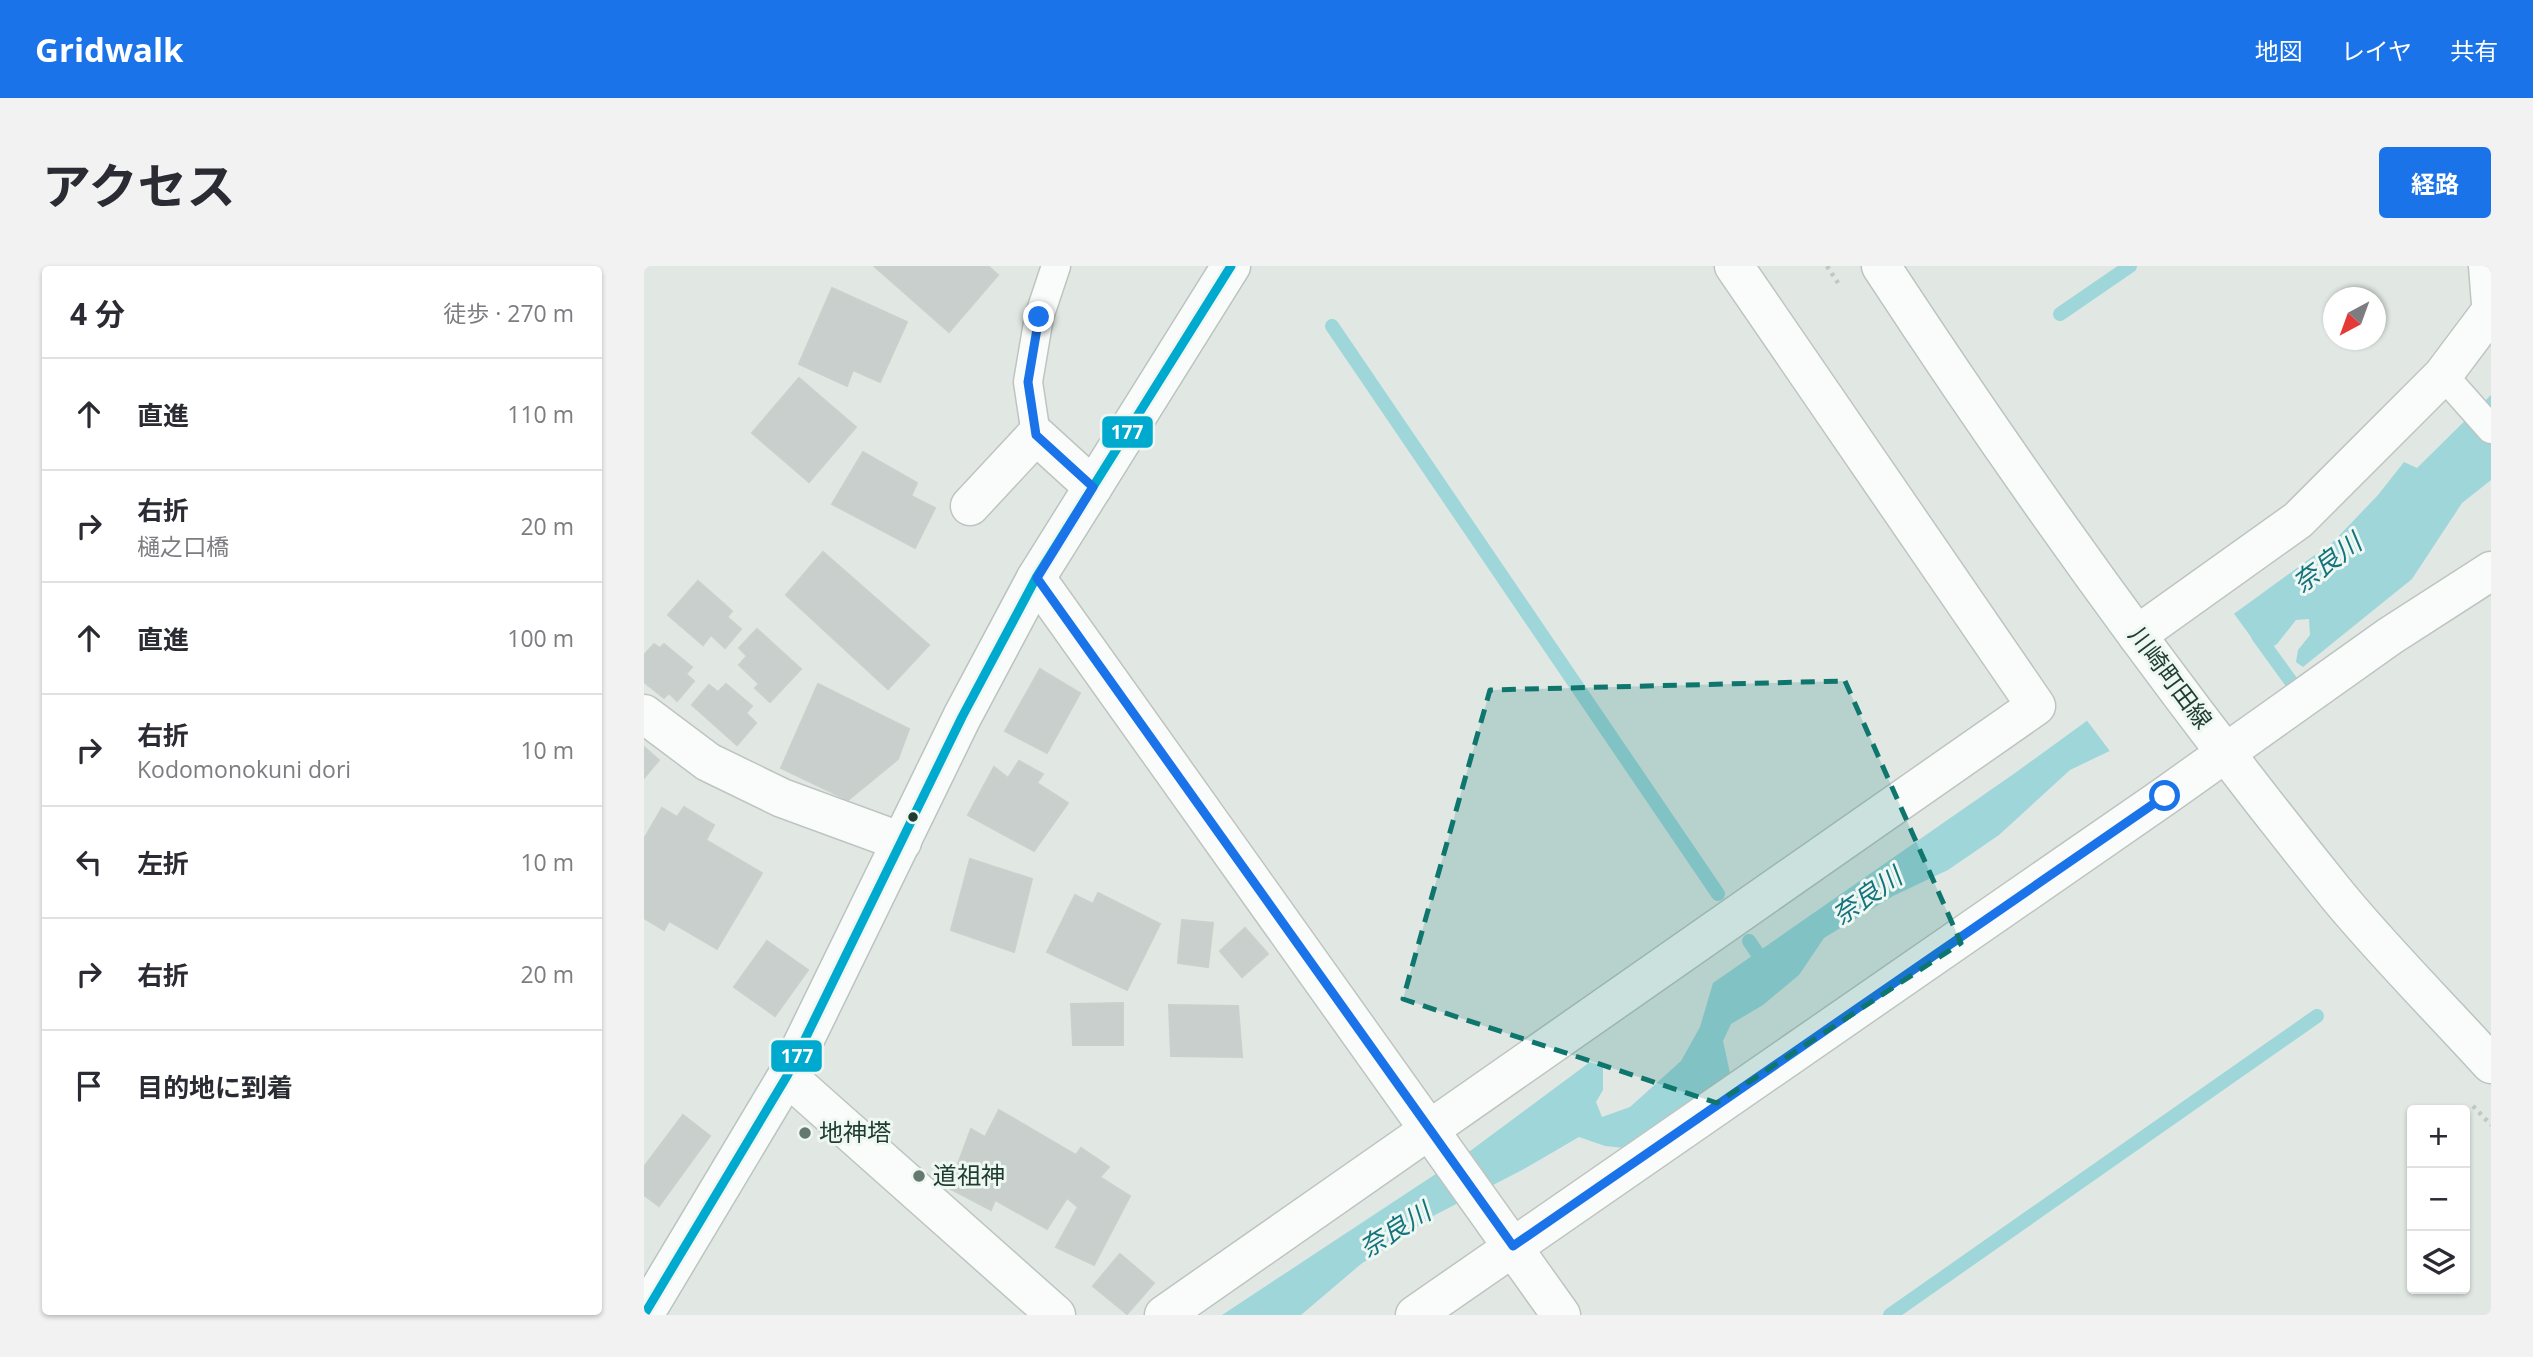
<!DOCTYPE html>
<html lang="ja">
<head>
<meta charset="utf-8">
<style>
  :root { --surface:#fff; --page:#f2f2f3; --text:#2b2b33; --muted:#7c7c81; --line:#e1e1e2; --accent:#1a73e8 }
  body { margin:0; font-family:"Open Sans","Noto Sans JP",sans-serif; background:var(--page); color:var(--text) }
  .controls { position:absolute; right:21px; bottom:21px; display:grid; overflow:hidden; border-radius:7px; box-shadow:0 2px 5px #0004 }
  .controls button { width:63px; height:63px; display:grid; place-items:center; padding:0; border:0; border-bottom:2px solid var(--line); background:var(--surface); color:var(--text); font:35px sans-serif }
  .compass { position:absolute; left:1679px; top:21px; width:63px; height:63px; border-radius:50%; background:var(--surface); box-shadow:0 2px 5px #0004; rotate:221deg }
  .stop { position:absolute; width:21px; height:21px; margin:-16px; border:5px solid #1a73e8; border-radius:50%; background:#fff }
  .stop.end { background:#1a73e8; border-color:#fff; box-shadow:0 2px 7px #0008 }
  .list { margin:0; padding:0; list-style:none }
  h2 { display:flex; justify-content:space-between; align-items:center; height:91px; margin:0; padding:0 28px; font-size:30px }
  h2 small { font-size:23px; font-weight:400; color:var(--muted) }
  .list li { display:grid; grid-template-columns:46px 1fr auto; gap:21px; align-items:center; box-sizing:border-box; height:112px; padding:0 28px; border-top:2px solid var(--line) }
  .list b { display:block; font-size:26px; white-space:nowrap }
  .list p { margin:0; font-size:23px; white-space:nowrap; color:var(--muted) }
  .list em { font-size:23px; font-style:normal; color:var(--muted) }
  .icon { flex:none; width:38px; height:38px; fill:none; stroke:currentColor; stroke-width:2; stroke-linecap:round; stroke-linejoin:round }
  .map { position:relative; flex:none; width:1847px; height:1049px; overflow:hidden; border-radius:7px }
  header { display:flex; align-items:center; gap:42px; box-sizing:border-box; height:98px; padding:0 35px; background:var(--accent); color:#fff }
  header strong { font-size:33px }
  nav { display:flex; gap:38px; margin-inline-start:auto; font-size:24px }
  .intro { display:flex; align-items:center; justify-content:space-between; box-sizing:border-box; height:168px; padding:0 42px }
  h1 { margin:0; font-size:49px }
  .button { padding:18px 32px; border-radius:7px; background:var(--accent); color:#fff; font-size:24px; font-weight:700 }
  main { display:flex; gap:42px; padding:0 42px }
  aside { flex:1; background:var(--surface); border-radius:7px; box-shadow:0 2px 5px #0004 }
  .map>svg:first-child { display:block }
</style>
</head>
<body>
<header>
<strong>Gridwalk</strong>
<nav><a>地図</a><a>レイヤ</a><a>共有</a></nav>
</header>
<div class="intro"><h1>アクセス</h1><a class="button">経路</a></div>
<main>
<aside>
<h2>4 分<small>徒歩 · 270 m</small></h2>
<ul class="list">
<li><svg class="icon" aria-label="ahead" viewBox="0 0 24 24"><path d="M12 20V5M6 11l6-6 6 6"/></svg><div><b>直進</b></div><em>110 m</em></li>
<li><svg class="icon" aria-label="right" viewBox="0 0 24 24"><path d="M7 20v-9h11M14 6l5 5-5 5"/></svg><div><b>右折</b><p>樋之口橋</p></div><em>20 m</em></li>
<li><svg class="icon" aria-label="ahead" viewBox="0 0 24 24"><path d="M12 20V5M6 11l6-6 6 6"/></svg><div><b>直進</b></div><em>100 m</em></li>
<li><svg class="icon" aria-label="right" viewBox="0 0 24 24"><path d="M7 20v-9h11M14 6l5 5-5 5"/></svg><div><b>右折</b><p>Kodomonokuni dori</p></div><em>10 m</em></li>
<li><svg class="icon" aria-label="left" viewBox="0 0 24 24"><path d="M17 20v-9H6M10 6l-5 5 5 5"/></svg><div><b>左折</b></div><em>10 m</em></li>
<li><svg class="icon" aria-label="right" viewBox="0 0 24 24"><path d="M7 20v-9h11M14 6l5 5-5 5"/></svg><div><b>右折</b></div><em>20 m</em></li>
<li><svg class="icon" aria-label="arrive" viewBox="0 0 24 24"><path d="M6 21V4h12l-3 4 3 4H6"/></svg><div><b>目的地に到着</b></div></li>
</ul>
</aside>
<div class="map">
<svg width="1847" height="1049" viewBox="0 0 1847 1049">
  <rect width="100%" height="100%" fill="#e1e8e4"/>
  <!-- water -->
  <path fill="#9ed6da" d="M1847 129V214L1818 237 1768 313 1659 401 1652 396 1654 384 1666 369 1665 353 1652 354 1633 378 1603 396 1552 420 1474 481 1426 504 1355 569 1304 604 1249 630 1180 672 1155 709 1119 739 1087 758 1079 775 1086 807 980 882 961 880 935 871 880 903 791 949 717 998 657 1049H578L822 888 946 796 959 800V824L952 836 958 851 986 841 1037 795 1056 761 1069 717 1371 507 1690 275 1734 229 1760 196 1773 202Z"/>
  <!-- pier -->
  <path fill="#e1e8e4" d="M1588 345 1621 390 1554 423 1510 467 1468 488 1441 452Z"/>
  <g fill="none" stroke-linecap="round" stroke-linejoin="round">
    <!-- stream -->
    <g stroke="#9ed6da" stroke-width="14">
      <path d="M1416 48 1486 0"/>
      <path d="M688 60 1074 628"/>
      <path d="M1614 370 1648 417"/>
      <path d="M1105 675 1122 700"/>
      <path d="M1246 1049 1673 750"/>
    </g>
  </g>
  <!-- building -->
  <g fill="#c8cfcc" stroke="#cad1cd" stroke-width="2">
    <path d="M230 0H344L354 9 305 66Z"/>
    <path d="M188 22 263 56 236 116 209 104 203 120 155 98Z"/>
    <path d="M155 112 212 161 165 216 108 167Z"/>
    <path d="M219 186 273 217 267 230 291 242 271 282 188 238Z"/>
    <path d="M179 286 285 379 244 423 142 329Z"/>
    <path d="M54 315 88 345 83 351 97 363 81 382 67 369 59 379 24 349Z"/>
    <path d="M113 363 157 403 126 436 111 422 115 418 95 399 103 390 95 382Z"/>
    <path d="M10 378 16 382 20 378 48 401 42 408 50 415 33 435 25 427 20 432 0 416V389Z"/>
    <path d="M396 403 436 427 403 487 361 465Z"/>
    <path d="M82 418 108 440 102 447 112 457 93 479 48 439 65 419 74 426Z"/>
    <path d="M174 418 265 463 254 493 204 534 137 502Z"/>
    <path d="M0 481 15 494 0 512Z"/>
    <path d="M375 495 399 508 393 517 424 537 390 585 324 549 350 501 364 512Z"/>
    <path d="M40 541 70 559 62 574 118 607 73 683 25 655 20 664 0 652V573L18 542 33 551Z"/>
    <path d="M326 593 388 613 370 686 307 664Z"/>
    <path d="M454 627 516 658 483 724 403 686 431 629 449 638Z"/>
    <path d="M538 654 569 657 564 701 534 697Z"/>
    <path d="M601 662 624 688 598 711 576 685Z"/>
    <path d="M123 675 164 704 131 750 90 721Z"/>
    <path d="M479 737V779H429L427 738Z"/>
    <path d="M525 739 594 740 598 791 527 790Z"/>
    <path d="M355 844 432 889 437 882 465 901 456 911 486 930 450 999 412 981 434 941 423 932 403 963 351 934 347 944 305 922 327 863 341 871Z"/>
    <path d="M39 849 66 870 15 940 0 929V901Z"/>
    <path d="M476 988 510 1017 483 1048 449 1020Z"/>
  </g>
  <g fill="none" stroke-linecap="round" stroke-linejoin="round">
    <!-- lane casing -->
    <g stroke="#bec5c1" stroke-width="31">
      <g id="lane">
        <path d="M1799 109 1847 163"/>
        <path d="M392 169 384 116 395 51 412 0"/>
      </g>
    </g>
    <!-- street casing -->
    <g stroke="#bec5c1" stroke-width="41">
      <g id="street">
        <path d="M1844 0 1847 38"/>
        <path d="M326 240 392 169 449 221"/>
        <path d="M392 312 917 1049"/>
        <path d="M1493 369 1654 254 1799 109 1847 45"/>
        <path d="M0 448 64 496 138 532 258 576"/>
        <path d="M143 810 412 1049"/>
        <path d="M520 1049 1392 440 1090 0"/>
        <path d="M771 1049 1521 530 1746 370 1847 305"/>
      </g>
    </g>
    <!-- secondary casing -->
    <g stroke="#bac4c0" stroke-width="41">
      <g id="secondary">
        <path d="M1237 0C1379 217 1531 428 1694 630 1741 687 1797 743 1847 798"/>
        <path d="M0 1049 143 810 318 451 392 312 587 0"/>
      </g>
    </g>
    <!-- path -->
    <g stroke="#bfc8c5" stroke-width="4.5" stroke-dasharray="3.5 5" stroke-linecap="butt">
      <path d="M1183 0 1194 17"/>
      <path d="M1829 840 1847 859"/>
    </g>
    <!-- lane -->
    <use href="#lane" stroke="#fafcfb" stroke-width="28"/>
    <!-- street -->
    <use href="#street" stroke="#fafcfb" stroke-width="38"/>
    <!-- secondary -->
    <use href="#secondary" stroke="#fafcfb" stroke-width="38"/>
    <!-- bus-1 casing -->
    <g stroke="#eef7f2" stroke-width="14">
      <path id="bus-1" d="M0 1049 143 810 318 451 392 312 587 0"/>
    </g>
    <!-- bus-1 -->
    <use href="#bus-1" stroke="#00a9ce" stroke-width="9"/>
  </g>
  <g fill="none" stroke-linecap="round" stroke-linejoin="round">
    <!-- route -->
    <path stroke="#1a73e8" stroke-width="9" d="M395 51 384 116 392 169 449 221 393 312 869 980 1521 530"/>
  </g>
  <!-- marked area -->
  <path fill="#0f766e" fill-opacity="0.2" stroke="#0f766e" stroke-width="5" stroke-dasharray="14 9" stroke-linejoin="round" d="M1201 415 1317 677 1073 837 759 733 846 424Z"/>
  <!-- markers -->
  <circle fill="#1e3c31" stroke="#eef7f2" stroke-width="2.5" cx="269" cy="551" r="6"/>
  <g fill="#627870" stroke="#eef7f2" stroke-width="2.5">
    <circle cx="161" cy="867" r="7"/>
    <circle cx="275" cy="910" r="7"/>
  </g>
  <g text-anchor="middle" stroke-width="6" stroke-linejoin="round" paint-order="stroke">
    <!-- street labels -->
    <g font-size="24" fill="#1e3c31" stroke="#eef7f2">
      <text transform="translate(1526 412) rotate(53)" y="8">川崎町田線</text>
    </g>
    <!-- poi labels -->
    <g font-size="24" fill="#1e3c31" stroke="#eef7f2" text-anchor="start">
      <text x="175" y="875">地神塔</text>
      <text x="289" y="918">道祖神</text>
    </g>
    <!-- water labels -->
    <g font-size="26" font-style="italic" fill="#14737c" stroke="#eef7f2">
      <text transform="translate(1683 297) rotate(-37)" y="9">奈良川</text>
      <text transform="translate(1223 630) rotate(-35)" y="9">奈良川</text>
      <text transform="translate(751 964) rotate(-32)" y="9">奈良川</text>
    </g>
  </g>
  <g stroke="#eef7f2" stroke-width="2.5">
    <rect x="457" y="149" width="53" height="34" rx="7" fill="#00a9ce"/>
    <rect x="126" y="773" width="53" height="34" rx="7" fill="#00a9ce"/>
  </g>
  <g font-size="19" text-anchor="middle" font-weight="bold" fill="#fff">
    <text x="483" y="173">177</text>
    <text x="153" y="797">177</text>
  </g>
</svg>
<div class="controls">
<button>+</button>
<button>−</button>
<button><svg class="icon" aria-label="layers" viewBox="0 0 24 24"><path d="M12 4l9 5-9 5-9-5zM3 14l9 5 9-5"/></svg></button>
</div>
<svg class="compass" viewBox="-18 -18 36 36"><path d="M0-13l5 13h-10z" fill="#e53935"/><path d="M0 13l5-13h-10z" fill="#7c7c81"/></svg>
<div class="stop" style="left:1521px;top:530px"></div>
<div class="stop end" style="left:395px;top:51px"></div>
</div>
</main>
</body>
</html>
